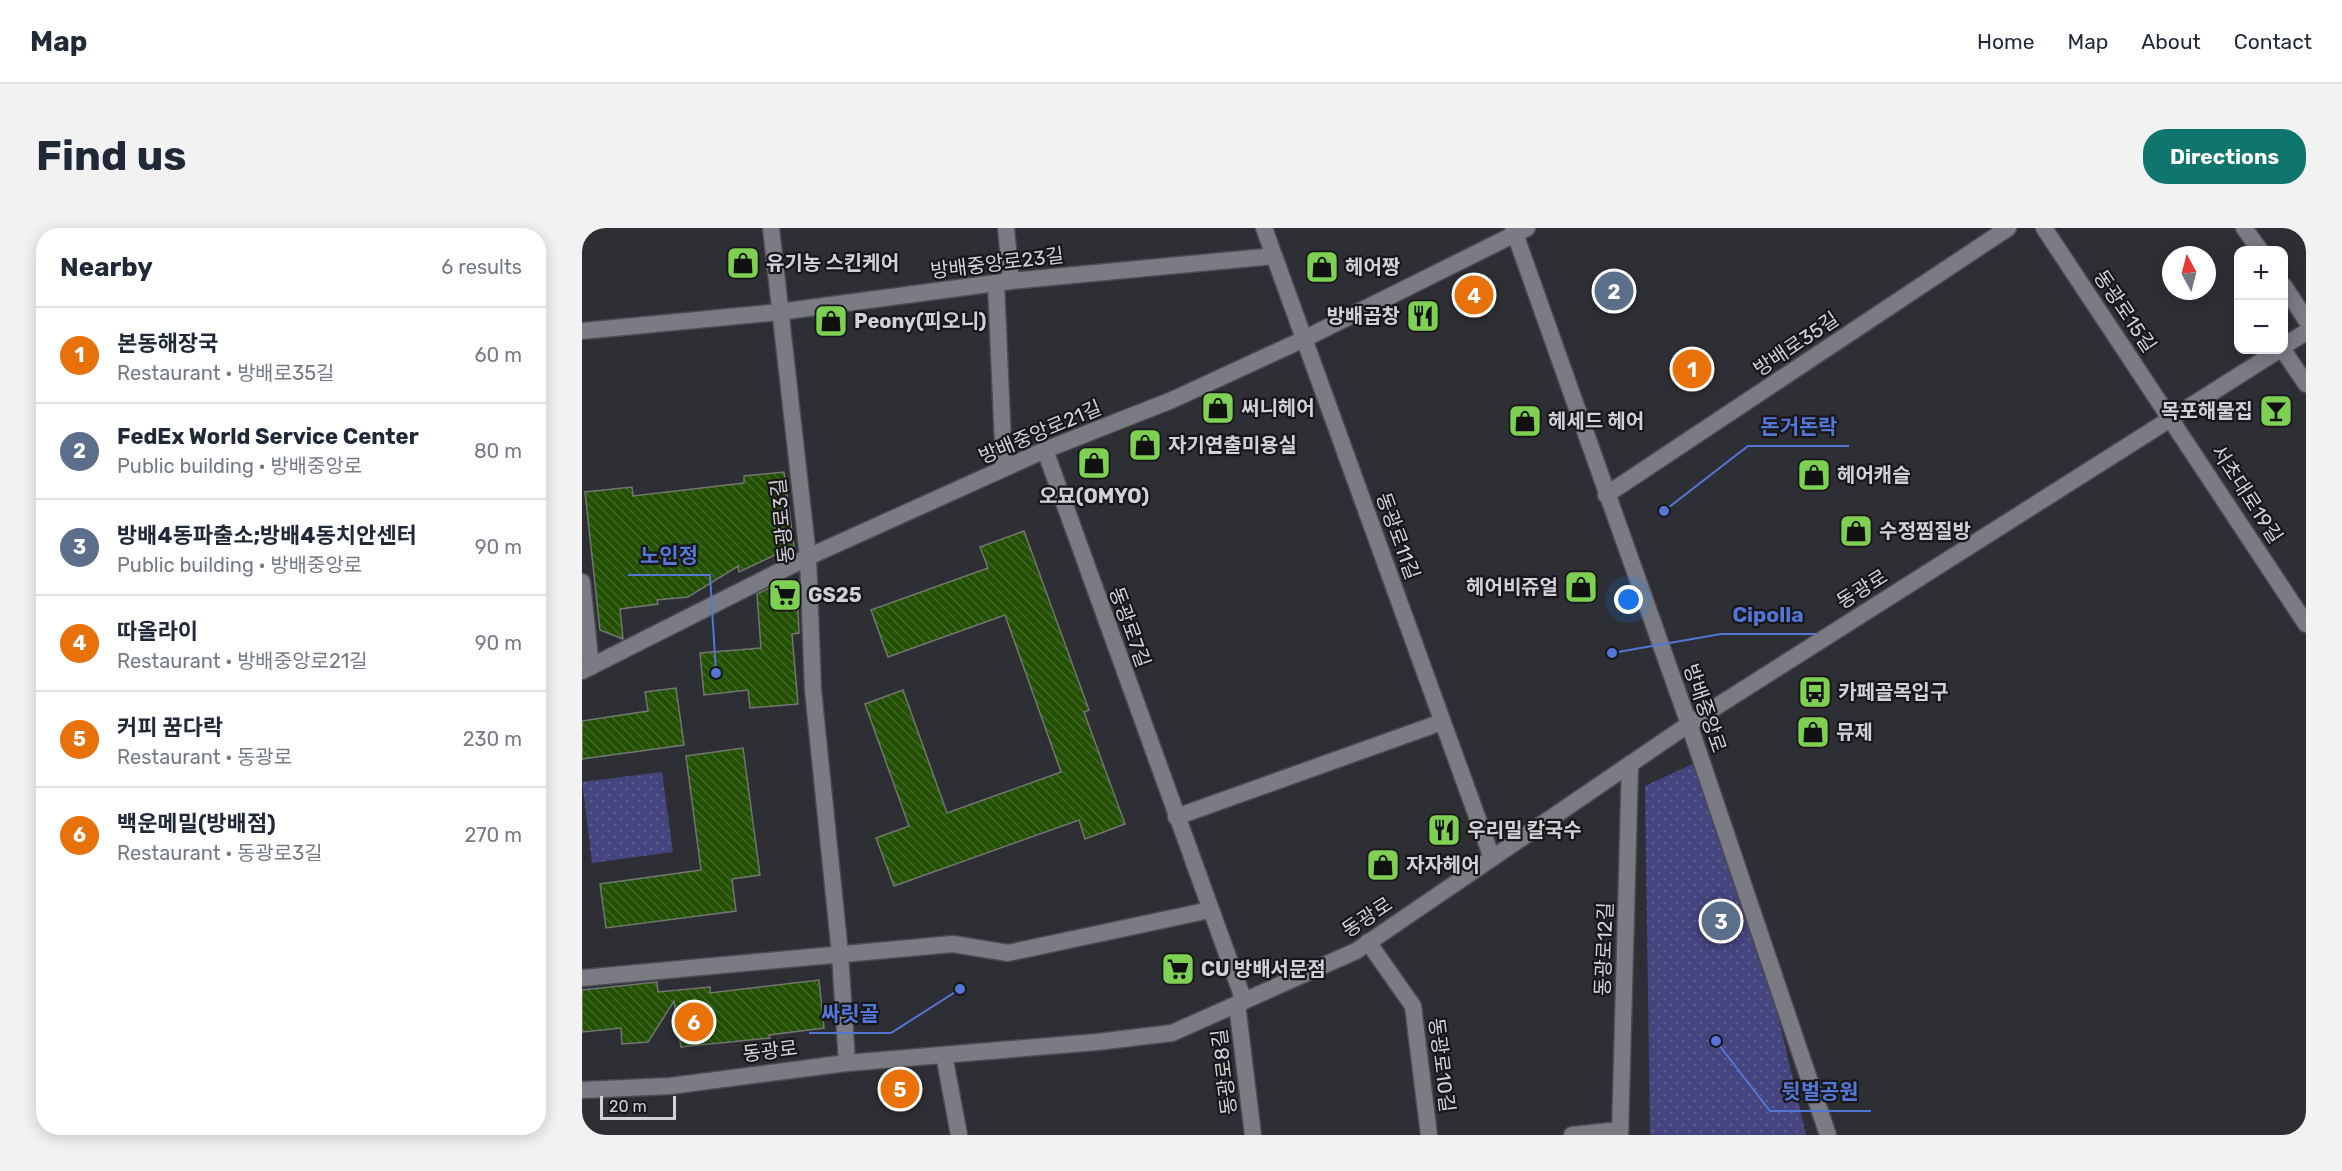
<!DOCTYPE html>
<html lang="en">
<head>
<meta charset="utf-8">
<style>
  :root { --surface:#fff; --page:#f2f2f3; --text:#1f2937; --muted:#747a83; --line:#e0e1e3; --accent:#0f766e }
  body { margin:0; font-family:Rubik,"Noto Sans KR",sans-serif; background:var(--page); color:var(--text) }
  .controls { position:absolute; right:18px; top:18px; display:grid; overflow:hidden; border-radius:12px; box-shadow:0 3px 15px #0003 }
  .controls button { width:54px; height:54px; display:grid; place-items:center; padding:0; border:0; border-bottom:2px solid var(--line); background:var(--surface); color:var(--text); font:30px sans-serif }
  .compass { position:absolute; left:1580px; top:18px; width:54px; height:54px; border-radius:50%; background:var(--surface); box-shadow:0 3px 15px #0003; rotate:353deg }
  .scale { position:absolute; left:18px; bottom:15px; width:76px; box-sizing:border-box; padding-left:6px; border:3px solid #d2d2d6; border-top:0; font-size:16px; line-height:21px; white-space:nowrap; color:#d2d2d6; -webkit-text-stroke:4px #17171a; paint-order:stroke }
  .you { position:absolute; left:1047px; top:372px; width:21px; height:21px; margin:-15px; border:4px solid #fff; border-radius:50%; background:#1a73e8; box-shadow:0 0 0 9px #1a73e833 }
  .badge { display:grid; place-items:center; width:39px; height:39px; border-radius:50%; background:var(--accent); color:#fff; font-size:20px; font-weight:700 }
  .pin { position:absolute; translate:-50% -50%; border:3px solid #fff; box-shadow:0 2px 6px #0006 }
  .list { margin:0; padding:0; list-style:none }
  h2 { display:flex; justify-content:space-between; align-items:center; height:78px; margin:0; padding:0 24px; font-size:26px }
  h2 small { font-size:20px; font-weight:400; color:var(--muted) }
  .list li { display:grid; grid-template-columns:39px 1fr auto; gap:18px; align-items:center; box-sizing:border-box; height:96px; padding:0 24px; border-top:2px solid var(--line) }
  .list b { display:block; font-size:22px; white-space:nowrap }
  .list p { margin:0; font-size:20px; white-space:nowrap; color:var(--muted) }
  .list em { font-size:20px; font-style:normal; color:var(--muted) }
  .map { position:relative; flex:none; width:1724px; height:907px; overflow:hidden; border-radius:24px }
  header { display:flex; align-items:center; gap:36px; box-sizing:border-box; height:84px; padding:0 30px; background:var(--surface); border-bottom:2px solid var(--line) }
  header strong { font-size:28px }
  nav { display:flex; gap:33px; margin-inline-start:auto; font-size:21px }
  .intro { display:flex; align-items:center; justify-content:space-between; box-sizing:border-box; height:144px; padding:0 36px }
  h1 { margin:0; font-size:42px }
  .button { padding:15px 27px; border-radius:24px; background:var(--accent); color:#fff; font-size:21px; font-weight:700 }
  main { display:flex; gap:36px; padding:0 36px }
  aside { flex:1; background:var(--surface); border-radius:24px; box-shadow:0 3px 15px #0003 }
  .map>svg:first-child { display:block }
</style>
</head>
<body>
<header>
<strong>Map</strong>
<nav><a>Home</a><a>Map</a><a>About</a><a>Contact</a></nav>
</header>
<div class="intro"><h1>Find us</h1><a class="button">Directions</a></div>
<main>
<aside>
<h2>Nearby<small>6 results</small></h2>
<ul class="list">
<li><span class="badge" style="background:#e8710a">1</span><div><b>본동해장국</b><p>Restaurant · 방배로35길</p></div><em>60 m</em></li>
<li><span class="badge" style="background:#5c6f8a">2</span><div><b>FedEx World Service Center</b><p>Public building · 방배중앙로</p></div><em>80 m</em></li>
<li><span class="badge" style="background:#5c6f8a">3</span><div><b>방배4동파출소;방배4동치안센터</b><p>Public building · 방배중앙로</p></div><em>90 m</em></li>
<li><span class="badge" style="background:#e8710a">4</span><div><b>따올라이</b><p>Restaurant · 방배중앙로21길</p></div><em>90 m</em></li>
<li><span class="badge" style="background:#e8710a">5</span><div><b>커피 꿈다락</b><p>Restaurant · 동광로</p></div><em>230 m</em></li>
<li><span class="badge" style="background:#e8710a">6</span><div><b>백운메밀(방배점)</b><p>Restaurant · 동광로3길</p></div><em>270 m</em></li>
</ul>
</aside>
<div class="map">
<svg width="1724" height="907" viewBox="0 0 1724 907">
  <defs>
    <pattern id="green-dots" width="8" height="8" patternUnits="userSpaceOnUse" patternTransform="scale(1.5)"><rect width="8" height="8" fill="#44447e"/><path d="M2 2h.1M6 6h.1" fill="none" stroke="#5e5e90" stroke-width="1.8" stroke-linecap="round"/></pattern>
    <pattern id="building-back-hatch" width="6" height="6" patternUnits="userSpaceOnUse" patternTransform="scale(1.5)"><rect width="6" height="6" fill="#235003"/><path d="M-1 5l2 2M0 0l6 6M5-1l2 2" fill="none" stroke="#426827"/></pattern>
  </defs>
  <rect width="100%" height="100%" fill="#2e2f34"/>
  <!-- green -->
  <g fill="url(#green-dots)">
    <path d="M1119 532 1180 719 1224 907H1068L1063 558Z"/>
    <path d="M80 544 91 624 10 635 0 554Z"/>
  </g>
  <!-- building -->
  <g fill="url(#building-back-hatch)" stroke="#727670" stroke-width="1.5">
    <path d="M202 244 212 318 157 344 156 338 106 369 75 372 76 376 38 381 41 411 18 402 3 264 50 259 51 268 162 255V248Z"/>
    <path d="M442 303 507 482 502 484 543 596 503 611 497 592 312 658 294 610 327 598 283 476 321 462 365 585 479 544 423 387 306 429 289 382 406 340 398 319Z"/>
    <path d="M201 353 215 361 217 405 210 406 216 476 168 480 166 462 122 467 118 425 179 420 175 366Z"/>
    <path d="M94 460 102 517 0 531V493L66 483 63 464Z"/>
    <path d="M161 520 178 647 150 651 154 683 24 700 18 656 119 642 104 528Z"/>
    <path d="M237 752 242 800 187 807 188 810 99 819 92 773 66 814 40 816 39 800 0 804V762L75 754 76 764 128 759V765Z"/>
  </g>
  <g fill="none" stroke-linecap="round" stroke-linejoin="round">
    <!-- minor casing -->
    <g stroke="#4b4b50" stroke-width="19">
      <g id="minor">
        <path d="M189 0 226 329 231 462 258 726 265 835"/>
        <path d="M424 0 429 53"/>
        <path d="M682 0 910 630"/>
        <path d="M1462 0 1724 396"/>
        <path d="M1662 0 1678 22"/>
        <path d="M414 55 422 240"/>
        <path d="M1702 58 1724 92"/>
        <path d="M0 103 197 84 429 53 692 28"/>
        <path d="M1701 122 1724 156"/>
        <path d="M463 222 662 773"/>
        <path d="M1024 267 1426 0"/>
        <path d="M0 354 9 439"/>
        <path d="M0 443 226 329 463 222 590 172 722 111 945 0"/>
        <path d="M594 589 860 494"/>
        <path d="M786 714 831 778 847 907"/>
        <path d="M0 750 371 716 426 725 628 682"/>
        <path d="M655 776 671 907"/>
        <path d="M362 827 377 907"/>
        <path d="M990 907 1038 902"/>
        <path d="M1038 907 1048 536"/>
      </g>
    </g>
    <!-- tertiary casing -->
    <g stroke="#4b4b50" stroke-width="19">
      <g id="tertiary">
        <path d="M931 0 1107 496 1246 907"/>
        <path d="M1702 118 1724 104"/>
        <path d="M0 862 88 858 265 835 515 814 590 805 774 723 1107 496 1697 122"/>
      </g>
    </g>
    <!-- minor -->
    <use href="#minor" stroke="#7b7c83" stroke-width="16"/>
    <!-- tertiary -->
    <use href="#tertiary" stroke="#7b7c83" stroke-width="16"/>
  </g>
  <!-- icons -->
  <defs>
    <g id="shop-square" transform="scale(1.725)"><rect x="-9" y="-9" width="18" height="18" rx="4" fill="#7ed053" stroke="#17171a"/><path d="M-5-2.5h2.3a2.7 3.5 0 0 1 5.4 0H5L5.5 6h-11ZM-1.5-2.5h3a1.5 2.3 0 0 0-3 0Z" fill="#111"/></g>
    <g id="restaurant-square" transform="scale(1.725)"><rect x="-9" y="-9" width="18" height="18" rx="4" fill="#7ed053" stroke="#17171a"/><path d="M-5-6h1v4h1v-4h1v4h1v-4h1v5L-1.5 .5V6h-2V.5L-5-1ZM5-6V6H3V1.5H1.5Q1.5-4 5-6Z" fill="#111"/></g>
    <g id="bar-square" transform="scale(1.725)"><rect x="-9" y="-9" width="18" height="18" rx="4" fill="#7ed053" stroke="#17171a"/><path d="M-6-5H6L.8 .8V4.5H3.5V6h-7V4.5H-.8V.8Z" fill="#111"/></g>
    <g id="supermarket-square" transform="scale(1.725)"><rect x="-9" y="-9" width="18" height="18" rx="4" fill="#7ed053" stroke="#17171a"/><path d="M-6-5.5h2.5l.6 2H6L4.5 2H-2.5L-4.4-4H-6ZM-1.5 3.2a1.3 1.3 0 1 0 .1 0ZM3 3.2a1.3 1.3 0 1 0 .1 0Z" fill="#111"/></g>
    <g id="bus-square" transform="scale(1.725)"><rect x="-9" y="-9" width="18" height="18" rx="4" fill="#7ed053" stroke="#17171a"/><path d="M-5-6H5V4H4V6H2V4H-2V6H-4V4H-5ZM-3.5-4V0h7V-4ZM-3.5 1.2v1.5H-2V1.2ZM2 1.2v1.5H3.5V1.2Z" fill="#111"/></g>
  </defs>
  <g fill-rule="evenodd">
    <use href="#shop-square" x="161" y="35"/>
    <use href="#shop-square" x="740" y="39"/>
    <use href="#restaurant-square" x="841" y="88"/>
    <use href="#shop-square" x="249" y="93"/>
    <use href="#shop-square" x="636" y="180"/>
    <use href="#bar-square" x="1694" y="183"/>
    <use href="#shop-square" x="943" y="193"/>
    <use href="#shop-square" x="563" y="217"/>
    <use href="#shop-square" x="512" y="235"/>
    <use href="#shop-square" x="1232" y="247"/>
    <use href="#shop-square" x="1274" y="303"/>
    <use href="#shop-square" x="999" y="359"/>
    <use href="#supermarket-square" x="203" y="367"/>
    <use href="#bus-square" x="1233" y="464"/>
    <use href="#shop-square" x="1231" y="504"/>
    <use href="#restaurant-square" x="862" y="602"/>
    <use href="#shop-square" x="801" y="637"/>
    <use href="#supermarket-square" x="596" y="741"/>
  </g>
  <g text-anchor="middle" stroke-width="4.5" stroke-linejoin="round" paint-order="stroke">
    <!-- poi labels -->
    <g font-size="20" font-weight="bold" fill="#d2d2d6" stroke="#17171a" text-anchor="start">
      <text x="184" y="42">유기농 스킨케어</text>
      <text x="763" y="46">헤어짱</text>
      <text x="818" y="95" text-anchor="end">방배곱창</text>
      <text x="272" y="100">Peony(피오니)</text>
      <text x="659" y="187">써니헤어</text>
      <text x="1671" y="190" text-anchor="end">목포해물집</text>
      <text x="966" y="200">헤세드 헤어</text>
      <text x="586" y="224">자기연출미용실</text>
      <text x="1255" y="254">헤어캐슬</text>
      <text x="512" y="275" text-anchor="middle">오묘(OMYO)</text>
      <text x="1297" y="310">수정찜질방</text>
      <text x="976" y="366" text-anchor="end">헤어비쥬얼</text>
      <text x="226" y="374">GS25</text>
      <text x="1256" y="471">카페골목입구</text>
      <text x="1254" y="511">뮤제</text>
      <text x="885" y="609">우리밀 칼국수</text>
      <text x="824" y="644">자자헤어</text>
      <text x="619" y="748">CU 방배서문점</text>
    </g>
    <!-- street labels -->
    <g font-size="20" fill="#d2d2d6" stroke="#17171a">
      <text transform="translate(415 35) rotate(-7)" y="7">방배중앙로23길</text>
      <text transform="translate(1543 83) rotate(56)" y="7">동광로15길</text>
      <text transform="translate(1214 116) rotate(-34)" y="7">방배로35길</text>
      <text transform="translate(458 204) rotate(-23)" y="7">방배중앙로21길</text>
      <text transform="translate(1665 266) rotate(57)" y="7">서초대로19길</text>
      <text transform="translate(200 293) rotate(-96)" y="7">동광로3길</text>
      <text transform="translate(816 308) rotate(70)" y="7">동광로11길</text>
      <text transform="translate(1280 361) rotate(-32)" y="7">동광로</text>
      <text transform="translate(548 399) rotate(70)" y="7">동광로7길</text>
      <text transform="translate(1123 480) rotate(71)" y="7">방배중앙로</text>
      <text transform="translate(785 689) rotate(-33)" y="7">동광로</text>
      <text transform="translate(1022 721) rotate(-88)" y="7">동광로12길</text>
      <text transform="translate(188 823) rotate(-7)" y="7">동광로</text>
      <text transform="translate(860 837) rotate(83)" y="7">동광로10길</text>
      <text transform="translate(642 844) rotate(-97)" y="7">동광로8길</text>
    </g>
  </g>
  <!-- callouts -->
  <path fill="none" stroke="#5376d7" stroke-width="2" d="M1082 283L1166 218H1267M134 445L128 347H46M1030 425L1139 406H1234M378 761L309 805H227M1134 813L1188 883H1289"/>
  <g fill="#5376d7" stroke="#17171a" stroke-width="2">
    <circle cx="1082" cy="283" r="6"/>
    <circle cx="134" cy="445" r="6"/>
    <circle cx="1030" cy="425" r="6"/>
    <circle cx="378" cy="761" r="6"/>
    <circle cx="1134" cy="813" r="6"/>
  </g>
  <g font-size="21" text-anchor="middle" font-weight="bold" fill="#5376d7" stroke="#17171a" stroke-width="4.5" stroke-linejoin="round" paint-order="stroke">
    <text x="1217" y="206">돈거돈락</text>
    <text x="87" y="335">노인정</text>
    <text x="1186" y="394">Cipolla</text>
    <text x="268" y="793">싸릿골</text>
    <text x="1238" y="871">뒷벌공원</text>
  </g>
</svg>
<div class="controls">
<button>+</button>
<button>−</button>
</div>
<svg class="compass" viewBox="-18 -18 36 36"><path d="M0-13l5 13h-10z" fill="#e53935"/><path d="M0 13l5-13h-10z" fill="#747a83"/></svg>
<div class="scale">20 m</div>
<div class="you"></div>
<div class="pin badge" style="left:1110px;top:141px;background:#e8710a">1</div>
<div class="pin badge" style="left:1032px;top:63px;background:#5c6f8a">2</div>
<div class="pin badge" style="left:1139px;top:693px;background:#5c6f8a">3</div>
<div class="pin badge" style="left:892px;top:67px;background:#e8710a">4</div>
<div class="pin badge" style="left:318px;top:861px;background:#e8710a">5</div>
<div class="pin badge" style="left:112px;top:794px;background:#e8710a">6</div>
</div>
</main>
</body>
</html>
